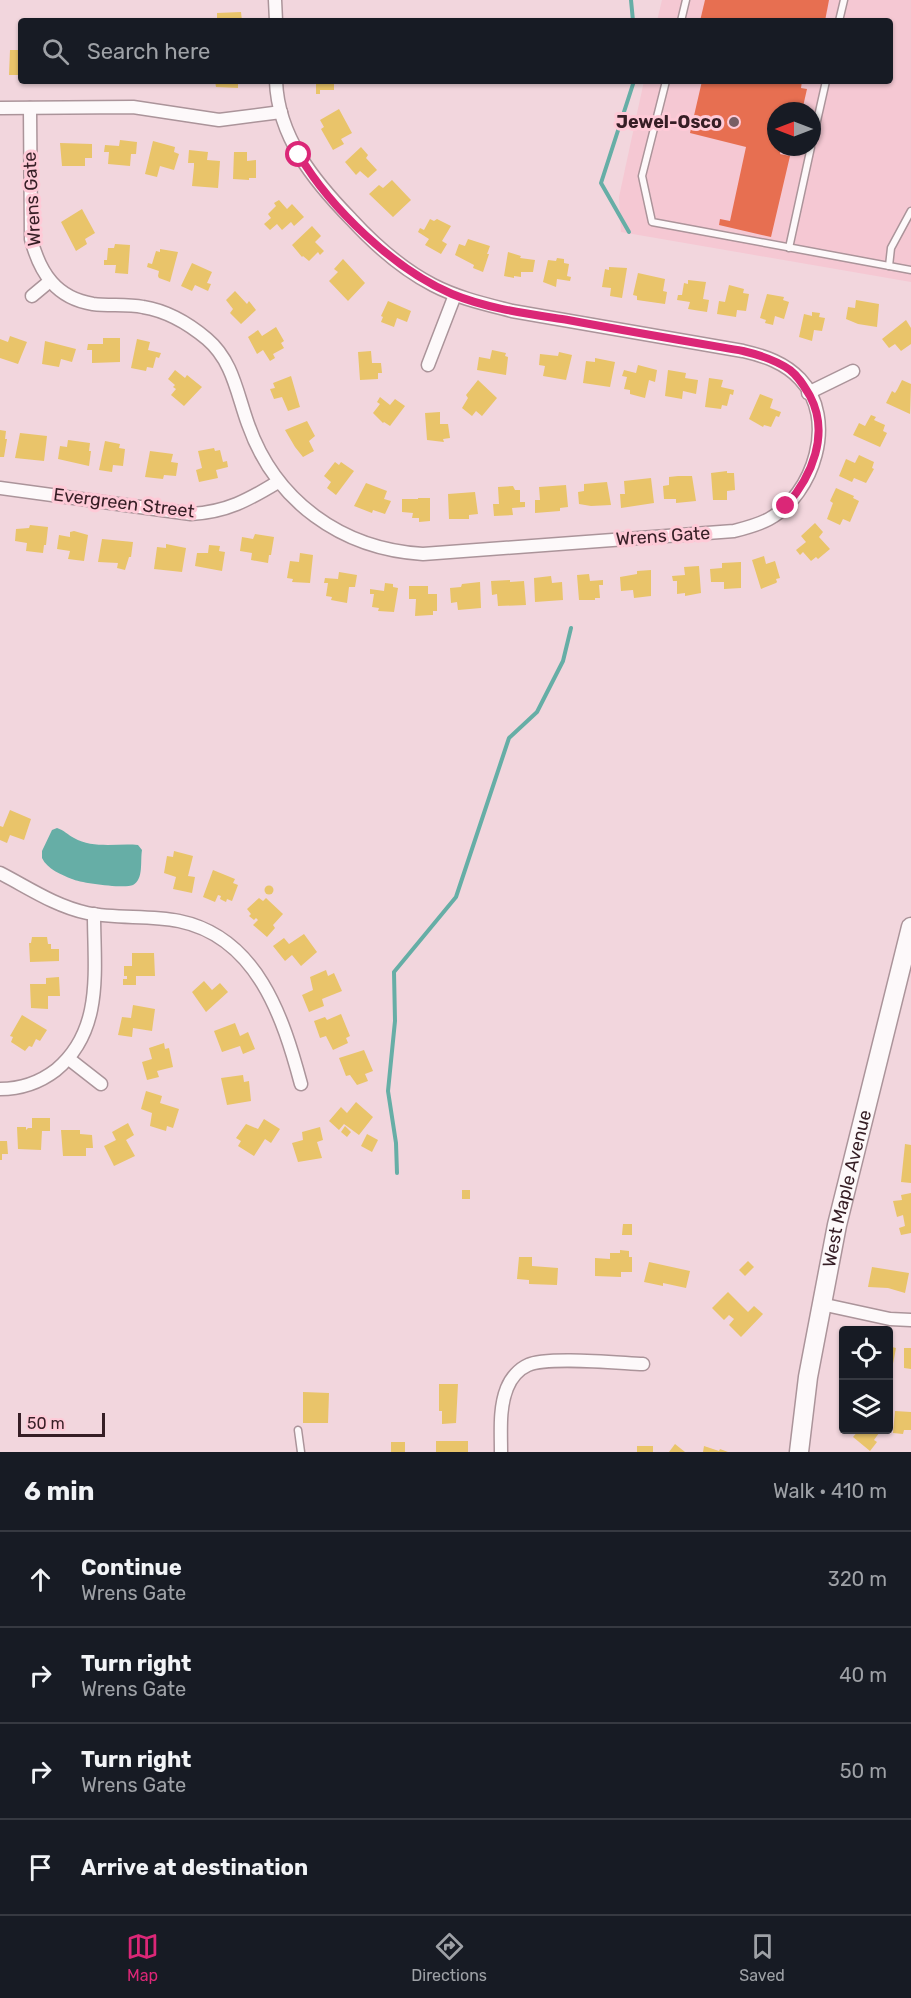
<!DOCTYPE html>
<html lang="en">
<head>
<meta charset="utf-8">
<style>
  :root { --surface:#171b24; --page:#242831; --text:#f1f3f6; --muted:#9ea1a6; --line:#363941; --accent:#db2777 }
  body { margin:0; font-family:Rubik,sans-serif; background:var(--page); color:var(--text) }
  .controls { position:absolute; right:18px; bottom:18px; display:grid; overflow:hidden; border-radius:6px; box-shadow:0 2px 4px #0004 }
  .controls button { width:54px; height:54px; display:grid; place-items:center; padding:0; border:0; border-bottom:2px solid var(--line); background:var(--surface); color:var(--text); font:30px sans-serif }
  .compass { position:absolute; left:767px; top:102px; width:54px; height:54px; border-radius:50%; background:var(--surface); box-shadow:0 2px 4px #0004; rotate:270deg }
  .scale { position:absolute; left:18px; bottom:15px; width:87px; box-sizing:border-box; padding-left:6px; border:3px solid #361e25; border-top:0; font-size:16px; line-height:21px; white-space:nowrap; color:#361e25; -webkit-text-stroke:4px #fecad7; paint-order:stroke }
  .stop { position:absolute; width:18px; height:18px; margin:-14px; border:4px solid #db2777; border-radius:50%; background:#fff }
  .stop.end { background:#db2777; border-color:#fff; box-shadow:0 2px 6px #0008 }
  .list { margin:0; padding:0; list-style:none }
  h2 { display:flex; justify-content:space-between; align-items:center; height:78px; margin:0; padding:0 24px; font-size:26px }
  h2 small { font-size:20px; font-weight:400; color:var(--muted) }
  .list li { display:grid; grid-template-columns:39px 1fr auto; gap:18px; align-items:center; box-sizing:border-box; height:96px; padding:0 24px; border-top:2px solid var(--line) }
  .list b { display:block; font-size:22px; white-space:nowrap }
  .list p { margin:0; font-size:20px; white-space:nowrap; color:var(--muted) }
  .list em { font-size:20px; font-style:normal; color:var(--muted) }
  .icon { flex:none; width:33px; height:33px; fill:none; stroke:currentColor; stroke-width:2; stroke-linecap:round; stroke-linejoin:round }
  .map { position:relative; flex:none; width:911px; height:1452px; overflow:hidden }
  .search { position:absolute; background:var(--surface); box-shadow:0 2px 4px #0004; left:18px; right:18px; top:18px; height:66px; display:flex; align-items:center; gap:15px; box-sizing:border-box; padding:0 21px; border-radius:6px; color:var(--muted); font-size:22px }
  .sheet { height:462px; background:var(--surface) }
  nav { display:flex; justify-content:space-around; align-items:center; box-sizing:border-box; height:84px; border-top:2px solid var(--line); background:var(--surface); font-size:16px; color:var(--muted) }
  nav a { display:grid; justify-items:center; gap:3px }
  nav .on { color:var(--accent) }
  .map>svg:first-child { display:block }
</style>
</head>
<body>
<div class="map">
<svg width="911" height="1452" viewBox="0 0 911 1452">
  <rect width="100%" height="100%" fill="#f2d6dd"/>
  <!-- built -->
  <path fill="#f5c8d3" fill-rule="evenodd" d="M662 0H911V282L621 232 619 197 644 81H890V21H657ZM776 111H812V147H776Z"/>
  <!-- water -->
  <path fill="#66aea6" d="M57 828C64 830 68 835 74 838 93 849 118 843 138 845L142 850C140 861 144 879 133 885 125 889 80 883 72 879 62 875 47 869 42 858V851L52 830Z"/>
  <!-- homes -->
  <g fill="#e9c46a">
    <path d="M241 12 242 21H220V19H217V13Z"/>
    <path d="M10 50H21V75H9Z"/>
    <path d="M215 81H238V88L216 87Z"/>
    <path d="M316 81H337V84H334V90H320V94H316Z"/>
    <path d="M339 109 352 133 341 139 344 144 333 150 321 129 324 127 320 120Z"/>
    <path d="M120 140 137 142 136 154H131L130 166 108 164 109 152H104L105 145 119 146Z"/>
    <path d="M153 141 175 147 174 152 179 154 174 170 160 166 157 177 145 174Z"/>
    <path d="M60 143 92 144V158H85V166H62Z"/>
    <path d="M361 147 368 155 366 158 377 170 368 178 360 171 356 175 345 162Z"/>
    <path d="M189 150 208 152 207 160 220 161 218 188 192 186 194 166V163H188Z"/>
    <path d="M234 152H247V161L256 160V178H249V180L233 179Z"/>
    <path d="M392 180 411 200 393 217 369 194 379 185 383 188Z"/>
    <path d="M279 200 287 209 292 204 304 217 294 226 291 222 282 230 277 224 270 230 264 224 271 218 268 214 276 206 274 203Z"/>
    <path d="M82 209 95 233 85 239 87 244 76 251 61 222Z"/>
    <path d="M430 219 434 221 437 219 451 226 442 241 447 244 441 254 425 245 429 239 418 232 420 228 424 230Z"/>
    <path d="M312 226 321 236 315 242 324 251 320 255 318 252 309 261 303 256 302 257 292 245Z"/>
    <path d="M468 239 490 246 487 254H489L483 272 473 268 474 265 455 255 459 244 465 246Z"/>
    <path d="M115 244 130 245 128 274 115 273 116 265H104V260H107L108 248H114Z"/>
    <path d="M160 249 178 252 170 282 159 278 158 276 159 271 147 267 148 263 152 264 156 251 160 252Z"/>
    <path d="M508 252 521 256 520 258 535 260 533 272H521V277L514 276V278L504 276Z"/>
    <path d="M557 258 564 259V263L569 264 567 276 571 277 570 281 557 279 556 287 543 282 548 260 556 261Z"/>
    <path d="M343 259 365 283 348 301 329 281 338 272 334 269Z"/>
    <path d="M192 263 212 272 207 283 211 284 208 291 195 285 192 291 181 286Z"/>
    <path d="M609 267 627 268 622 298 610 296 611 288 602 287 605 269 609 270Z"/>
    <path d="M638 273 665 279 663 291 667 292 665 304 637 300V296L633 295Z"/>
    <path d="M688 280 706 282 703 299 709 300 707 312 688 309 690 302 677 300 678 295H682L684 283 688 284Z"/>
    <path d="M729 285 744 289 743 293 749 294 746 311 737 310 736 317 717 314 719 301 725 302Z"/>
    <path d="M235 291 247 304 249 301 256 310 241 324 230 313 233 309 226 300Z"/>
    <path d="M767 294 784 297 783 300 789 302 784 319 775 316 773 325 765 323 766 320 760 318Z"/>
    <path d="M856 300 879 304 877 327 858 324 846 319 848 307 855 308Z"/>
    <path d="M388 301 411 311 407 322 397 318 394 327 381 322 383 317 381 316Z"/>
    <path d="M812 312 820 313 819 317 825 318 822 331 814 330 812 341 799 337 804 314 812 316Z"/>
    <path d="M906 320 911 328V344L901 351 895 344 889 348 882 339Z"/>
    <path d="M276 327 284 341 281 343 284 348 273 354 275 358 270 361 263 350 257 354 248 337 258 330 262 336Z"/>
    <path d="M10 336 27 342 18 364 0 358V339L8 342Z"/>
    <path d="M103 338H120V362L92 363V350H87L88 344H103Z"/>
    <path d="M137 339 150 342 148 350 161 353 159 358 156 357 153 368 147 367 146 371 131 368Z"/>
    <path d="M45 341 76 349 72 362 61 359 59 367 42 364Z"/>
    <path d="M492 350 506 353 505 356 508 357 506 375 477 370 479 357 490 359Z"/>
    <path d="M371 351 372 363H381L382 373H378V379L360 380 358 352Z"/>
    <path d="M559 352 572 355 566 380 543 376 545 366 539 365 540 354 558 356Z"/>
    <path d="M595 358 615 362 610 387 583 383 586 361 595 362Z"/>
    <path d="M638 365 657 370 655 382 649 380 645 398 630 394V390L624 389 627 377 622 376 624 370 636 373Z"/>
    <path d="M175 370 185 378 187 375 202 387 184 406 171 395 176 389 173 387 175 385 168 379Z"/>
    <path d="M668 370 686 373 685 378 698 380 696 394 683 391 682 399 665 396Z"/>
    <path d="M291 376 300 407 288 411 282 397 274 399 270 389 275 388 273 383Z"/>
    <path d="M709 378 723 380 721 387 734 390 733 395 730 394 727 406 722 405 721 409 705 407Z"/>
    <path d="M478 380 497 398 482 416 476 411 472 416 462 408 468 398 466 395Z"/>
    <path d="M902 380 911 384 910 414 886 403 892 391 895 393 897 390Z"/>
    <path d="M760 394 773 399 770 408 781 412 779 417 776 416 771 427 764 425 763 427 749 419Z"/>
    <path d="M380 397 390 405 395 399 405 406 390 426 384 422 383 423 373 413 380 404 377 402Z"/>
    <path d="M440 412V424H448L450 438 443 439 444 442 427 440 425 413Z"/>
    <path d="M871 415 876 417 874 420 885 425 883 431 887 433 880 447 853 435 859 423 865 426Z"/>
    <path d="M307 421 315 436 309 441 314 451 303 457 295 447 285 430Z"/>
    <path d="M0 430 6 431 5 439H7L4 457H0Z"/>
    <path d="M20 433 47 436 44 461 15 458Z"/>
    <path d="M68 440 90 443 89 451H91L89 466 58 459 60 446 67 447Z"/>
    <path d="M105 441 120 444 119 448 125 449 123 466 113 465 112 472 99 470Z"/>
    <path d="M214 448 215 451 220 450 223 462 227 461 228 467 216 470 218 478 199 482 196 470 202 468 198 451Z"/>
    <path d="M150 451 173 454 171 462 178 463 176 476 164 475 163 479 145 477Z"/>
    <path d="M859 455 874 462 872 468 874 469 866 483 854 478 852 482 839 476 846 459 855 463Z"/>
    <path d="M335 462 339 465 341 462 354 471 336 495 327 488 331 482 324 476Z"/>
    <path d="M727 471V473H734L735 490 727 491V500H713L711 473Z"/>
    <path d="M678 476H692L696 501 676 503V499H664L663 486 669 485V477Z"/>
    <path d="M651 478 654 503 621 508 620 494H625L624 481Z"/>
    <path d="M607 482 611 505 591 506 579 504 578 492 584 491V484Z"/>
    <path d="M366 483 387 491 384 499 391 501 385 514 373 510 372 513 354 506Z"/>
    <path d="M566 485 568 507 560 508V511L535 513V500H540L539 487Z"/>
    <path d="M513 486 515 490H520V502H525V507L512 508 513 515 494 516 493 504H499L498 487Z"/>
    <path d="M836 488 854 496 853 498 859 501 850 522 843 519 840 525 827 519 833 503 830 501Z"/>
    <path d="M475 492 478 514 469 515V519H449L448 494Z"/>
    <path d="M418 498H430V521L419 522V518H412L413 513 402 512V499H418Z"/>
    <path d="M815 523 823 532 819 537 830 549 818 559 816 557 811 561 803 552 800 555 796 550 806 542 801 536Z"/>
    <path d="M30 525 48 527 46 545H44L43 553 26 551 27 543 15 541 16 529 29 528Z"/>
    <path d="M74 531 88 535 84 561 68 559 70 551 57 549 59 535 70 537V532Z"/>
    <path d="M255 534 274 537 271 555H269L268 563 251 560 252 553 240 551 242 537 253 539Z"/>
    <path d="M102 539 133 542 131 557H129L125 570 117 568 118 563 98 562Z"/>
    <path d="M166 544 186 548 182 572 154 569 157 547 166 548Z"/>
    <path d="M209 545 220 546 219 551 225 552 222 571 195 566 197 553H208Z"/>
    <path d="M300 553 313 555 310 583 292 582 293 579 287 578 290 561 299 562Z"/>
    <path d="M764 556 766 564 775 561 780 578 776 579 777 582 776 583 761 589 752 560Z"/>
    <path d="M741 562V588L724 589V582H711L710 569 722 568V563Z"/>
    <path d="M699 566 701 593 685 596V593L677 594V581H673L672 576 685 575 684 567Z"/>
    <path d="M651 570V596L634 598 633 590 621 591 620 577 637 574V571Z"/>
    <path d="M339 572 357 575 355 587H349L347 603 331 600 332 597 326 596 328 583H324L325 578 338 579Z"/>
    <path d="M589 574 590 581 603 580V585H599L600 598H595V600H579L577 575Z"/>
    <path d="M551 576 552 583 562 582 563 600 535 602 534 578Z"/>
    <path d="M510 580V582L524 581 526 605 498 606 497 594 492 595 491 581Z"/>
    <path d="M480 582 481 608 458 610 457 602 451 603 450 588 461 587 462 584Z"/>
    <path d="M385 583 393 584V587L398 588 394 612 378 611 379 608 372 607 374 594H370V589L384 591Z"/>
    <path d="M409 586H428V594H437V611H433V615H431L415 616 416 599H409Z"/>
    <path d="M10 810 31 819 24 840 10 835 7 843 0 840V826L3 827Z"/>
    <path d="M174 851 193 856 188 876 195 877 192 893 173 889 176 877 164 873 167 856 173 857Z"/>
    <path d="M213 870 235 879 233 883 238 885 232 901 227 899 226 902 220 899 221 896 218 895 215 902 203 897Z"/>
    <circle cx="269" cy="890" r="4.5"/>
    <path d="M259 898 263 901 266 898 283 914 273 925 275 928 267 937 253 925 258 920 256 918 254 920 249 916 251 914 247 909Z"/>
    <path d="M304 934 317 952 301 966 292 955 285 961 273 946 284 938 289 944Z"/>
    <path d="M32 937H47L48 944H51V949H59V961L30 962 29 943H31Z"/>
    <path d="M132 953H154L155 976H136V985H123V979H127V976H124V966H132Z"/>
    <path d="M326 970 328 976 334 973 342 991 322 999 324 1006 309 1012 302 995 313 990 310 977Z"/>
    <path d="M59 977 60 996H48V1009L31 1008 30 984H46V978Z"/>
    <path d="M204 981 212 990 220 983 228 992 206 1012 192 992Z"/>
    <path d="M133 1005 155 1009 152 1031 133 1028 132 1037 118 1035 122 1017 131 1018Z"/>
    <path d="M341 1014 350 1036 346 1038 348 1043 333 1050 326 1036 320 1038 314 1021 325 1017 327 1020Z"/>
    <path d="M22 1015 47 1030 40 1041 36 1039 32 1047 29 1046 25 1051 11 1042 13 1037 10 1036Z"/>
    <path d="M235 1023 240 1036 248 1032 255 1049 243 1054 240 1046 222 1052 214 1031Z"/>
    <path d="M164 1043 165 1049 169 1048 173 1067 157 1071 159 1077 147 1080 142 1062 152 1059 149 1048Z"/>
    <path d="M364 1050 373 1071 365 1074 368 1081 357 1085 350 1075 346 1076 339 1058Z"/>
    <path d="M243 1075 244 1082 249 1081 251 1101 227 1105 221 1078Z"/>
    <path d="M146 1091 162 1096 160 1103 179 1109 173 1128 167 1126 166 1131 150 1126 152 1113 141 1109Z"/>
    <path d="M356 1102 373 1117 359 1135 344 1124 339 1130 329 1121 341 1107 347 1113Z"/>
    <path d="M32 1118H50V1131H42L41 1150 18 1149 17 1127H26V1130L28 1128H32Z"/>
    <path d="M264 1119 280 1129 271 1143 265 1139 254 1156 238 1146 241 1141 236 1138 246 1124 258 1129Z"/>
    <path d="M128 1123 134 1135 126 1140 135 1156 114 1166 104 1146 116 1140 112 1132Z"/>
    <path d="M345 1126 351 1132 347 1137 341 1132Z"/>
    <path d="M320 1127 323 1140 317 1142 322 1158 298 1162 292 1143 303 1140 302 1132Z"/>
    <path d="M61 1130H80V1134L92 1135 93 1148H86V1156H63Z"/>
    <path d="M367 1134 378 1140 372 1152 361 1146Z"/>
    <path d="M0 1141H7L8 1154H2V1160H0Z"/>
    <path d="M905 1144 911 1145V1183L901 1182Z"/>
    <rect x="462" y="1190" width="8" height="9"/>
    <path d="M911 1193V1233L901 1235 899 1228 905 1226 903 1215 897 1217 893 1201 902 1200 901 1195Z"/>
    <path d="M623 1224H632V1235H622Z"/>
    <path d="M620 1250 629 1251V1257H632V1272H621V1277L595 1276V1258L610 1259V1253H620Z"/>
    <path d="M519 1257H532V1266L558 1268 557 1285 529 1284V1280L517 1279Z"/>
    <path d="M748 1261 754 1267 745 1276 739 1270Z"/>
    <path d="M649 1262 690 1271 686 1288 663 1283V1286L644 1282Z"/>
    <path d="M872 1267 909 1273 905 1293 888 1288 868 1287Z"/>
    <path d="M728 1292 748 1312 754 1306 763 1314 741 1337 729 1325 734 1319 729 1315 724 1320 712 1308Z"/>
    <path d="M888 1346 896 1348 892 1369 888 1368Z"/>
    <path d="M904 1348H911V1369L904 1368Z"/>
    <path d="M439 1384H458L456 1423 442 1424V1411H439Z"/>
    <path d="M303 1392 329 1393 328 1423H303Z"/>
    <path d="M895 1411 911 1412V1430H904L903 1434 893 1433Z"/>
    <path d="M859 1430H874L879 1433 874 1440 877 1442 870 1451 853 1437Z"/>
    <rect x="436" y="1441" width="32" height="11"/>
    <rect x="391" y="1442" width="14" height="10"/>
    <path d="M675 1444 685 1452H669Z"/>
    <rect x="637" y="1446" width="16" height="6"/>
    <path d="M704 1446 719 1451 720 1449 728 1452H703Z"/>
  </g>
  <!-- shops -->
  <g fill="#e76f51">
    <path d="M705 0H829L825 21H700Z"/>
    <path d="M702 81H802L801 88 807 89 802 111H776V147H782L780 154 790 156 771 237 719 225 720 219 730 221 746 147 690 133Z"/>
  </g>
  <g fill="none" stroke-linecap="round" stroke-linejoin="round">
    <!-- stream -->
    <g stroke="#66aea6" stroke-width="4">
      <path d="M631 0 633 21"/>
      <path d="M629 232 601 183 634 81"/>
      <path d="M397 1173 396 1143 388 1091 395 1021 394 972 456 897 509 738 537 712 563 661 571 628"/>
    </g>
    <!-- lane casing -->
    <g stroke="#ab949a" stroke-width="9">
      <g id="lane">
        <path d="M681 21 686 0"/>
        <path d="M839 21 844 0"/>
        <path d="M666 81 642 176 652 222 911 270"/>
        <path d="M812 143 826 81"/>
        <path d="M789 248 811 147"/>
        <path d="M889 266 891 248 911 211"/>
        <path d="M298 1430 301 1452"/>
      </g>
    </g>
    <!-- street casing -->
    <g stroke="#ab949a" stroke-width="15">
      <g id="street">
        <path d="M275 0 276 21"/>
        <path d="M0 108 133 107 219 120 281 112"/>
        <path d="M30 108 31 239C40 273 56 298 93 304 109 306 127 304 143 307 168 311 188 323 207 339 233 361 237 394 248 424 275 501 341 549 423 554L734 531C746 528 758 525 769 519 814 494 838 419 800 379 785 363 765 356 743 351L512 311C485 304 458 298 433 285 402 269 375 245 351 219 314 181 278 137 276 81"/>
        <path d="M32 296 50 281"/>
        <path d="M428 365 455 295"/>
        <path d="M808 393 853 371"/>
        <path d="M0 488 191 514C227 512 248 500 278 482"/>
        <path d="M0 873C29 888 55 906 87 913 117 919 149 915 179 921 257 937 283 1017 301 1084"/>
        <path d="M69 1059 101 1084"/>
        <path d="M0 1089C21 1089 39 1083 56 1070 104 1030 94 970 94 914"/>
        <path d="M821 1304 890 1319 911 1320"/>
        <path d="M501 1452C501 1431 499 1408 507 1388 511 1378 519 1369 528 1365 547 1356 619 1363 643 1364"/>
      </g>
    </g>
    <!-- secondary casing -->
    <g stroke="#ab949a" stroke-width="21">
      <g id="secondary">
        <path id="s1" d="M799 1452 808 1377 837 1225 911 927"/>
      </g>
    </g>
    <!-- lane -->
    <use href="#lane" stroke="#fdf9fa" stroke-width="6"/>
    <!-- street -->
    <use href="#street" stroke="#fdf9fa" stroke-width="12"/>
    <!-- secondary -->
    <use href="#secondary" stroke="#fdf9fa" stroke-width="18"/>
  </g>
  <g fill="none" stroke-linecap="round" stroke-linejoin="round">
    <!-- route -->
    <path stroke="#db2777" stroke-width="8" d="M299 155C331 209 394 269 452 294 488 309 530 314 568 320 626 331 685 341 743 351 760 355 776 360 790 370 799 377 804 386 810 396 830 434 812 476 786 506"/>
  </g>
  <!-- markers -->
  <circle fill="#785e65" stroke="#fecad7" stroke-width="2" cx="734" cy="122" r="6"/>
  <g text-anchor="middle" stroke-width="6" stroke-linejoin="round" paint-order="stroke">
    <!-- poi labels -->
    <g font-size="18" font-weight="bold" fill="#361e25" stroke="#fecad7" text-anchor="end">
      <text x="722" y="128">Jewel-Osco</text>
    </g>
    <!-- street labels -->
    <g font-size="18" fill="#361e25" stroke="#fecad7">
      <text transform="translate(32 199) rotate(-93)" y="6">Wrens Gate</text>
      <text transform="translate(124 503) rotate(7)" y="6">Evergreen Street</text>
      <text transform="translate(663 536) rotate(-4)" y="6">Wrens Gate</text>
      <text dy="6" stroke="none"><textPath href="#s1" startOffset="268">West Maple Avenue</textPath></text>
    </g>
  </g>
</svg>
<div class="controls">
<button><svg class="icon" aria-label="locate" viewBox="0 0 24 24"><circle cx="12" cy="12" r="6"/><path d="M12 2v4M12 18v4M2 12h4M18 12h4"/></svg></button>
<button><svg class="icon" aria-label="layers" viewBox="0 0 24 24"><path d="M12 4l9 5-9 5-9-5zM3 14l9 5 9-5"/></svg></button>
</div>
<svg class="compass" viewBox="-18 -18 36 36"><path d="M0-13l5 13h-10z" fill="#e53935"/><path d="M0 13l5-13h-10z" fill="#9ea1a6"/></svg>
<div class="scale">50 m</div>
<div class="stop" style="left:299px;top:155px"></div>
<div class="stop end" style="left:786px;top:506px"></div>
<div class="search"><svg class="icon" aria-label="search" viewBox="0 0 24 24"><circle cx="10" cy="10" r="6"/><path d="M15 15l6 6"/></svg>Search here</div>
</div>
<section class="sheet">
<h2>6 min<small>Walk · 410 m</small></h2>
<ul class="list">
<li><svg class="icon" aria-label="ahead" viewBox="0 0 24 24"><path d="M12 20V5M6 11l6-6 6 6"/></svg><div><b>Continue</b><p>Wrens Gate</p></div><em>320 m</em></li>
<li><svg class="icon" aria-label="right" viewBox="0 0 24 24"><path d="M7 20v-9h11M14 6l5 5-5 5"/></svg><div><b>Turn right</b><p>Wrens Gate</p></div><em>40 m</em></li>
<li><svg class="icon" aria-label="right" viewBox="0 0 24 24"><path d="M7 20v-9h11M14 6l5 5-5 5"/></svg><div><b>Turn right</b><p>Wrens Gate</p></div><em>50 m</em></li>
<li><svg class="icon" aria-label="arrive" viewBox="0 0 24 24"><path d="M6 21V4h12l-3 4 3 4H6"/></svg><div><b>Arrive at destination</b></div></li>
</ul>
</section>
<nav>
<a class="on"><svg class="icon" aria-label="map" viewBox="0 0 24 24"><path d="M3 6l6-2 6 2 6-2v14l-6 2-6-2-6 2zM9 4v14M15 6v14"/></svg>Map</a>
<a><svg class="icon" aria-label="directions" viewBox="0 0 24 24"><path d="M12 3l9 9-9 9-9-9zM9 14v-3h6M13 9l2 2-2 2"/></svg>Directions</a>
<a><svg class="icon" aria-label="saved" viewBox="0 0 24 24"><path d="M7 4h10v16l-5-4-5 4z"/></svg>Saved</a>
</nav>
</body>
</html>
